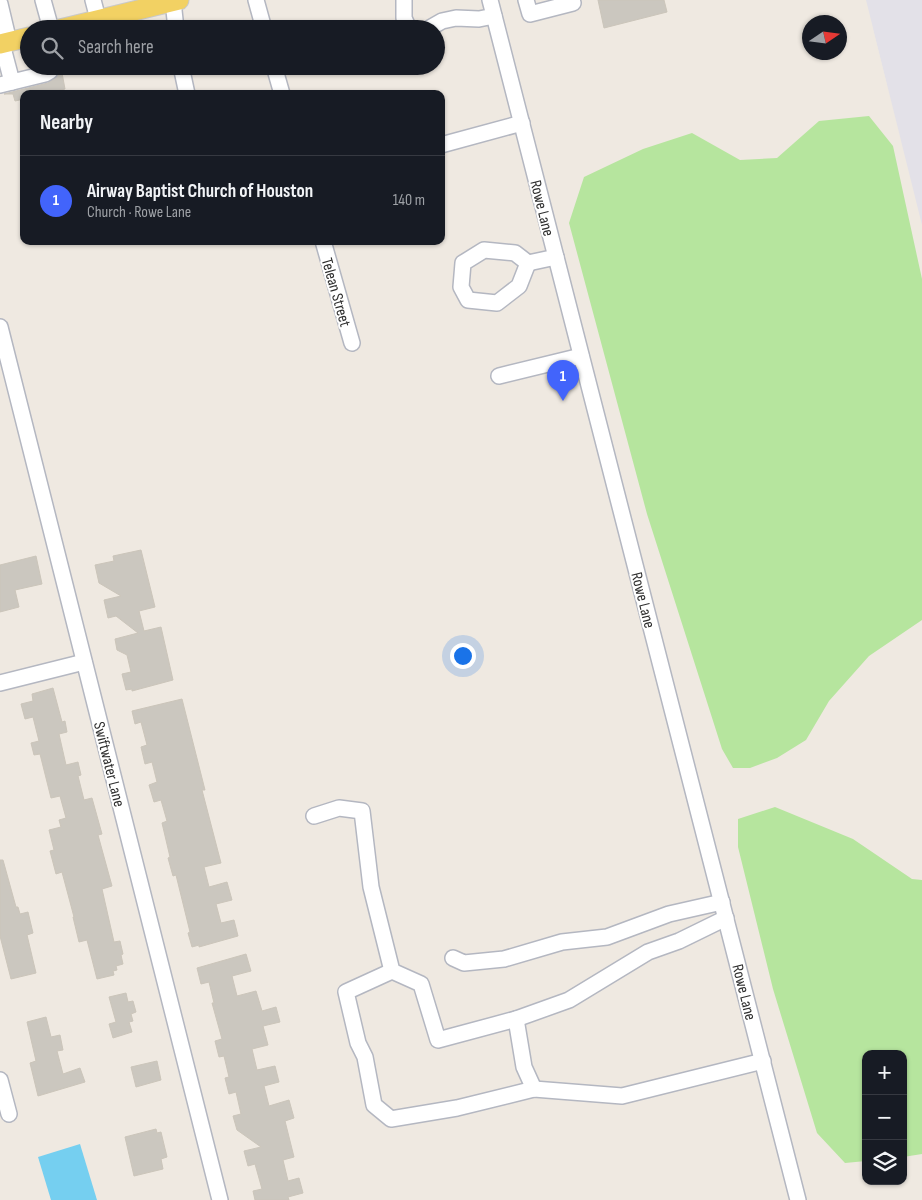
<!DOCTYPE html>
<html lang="en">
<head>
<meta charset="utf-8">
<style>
  :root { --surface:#171b24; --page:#242831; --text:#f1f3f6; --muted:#9ea1a6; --line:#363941; --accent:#4264fb }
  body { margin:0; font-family:"Sofia Sans Condensed",sans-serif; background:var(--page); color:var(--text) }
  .controls { position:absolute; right:15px; bottom:15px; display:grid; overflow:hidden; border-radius:10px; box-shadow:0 1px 4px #0004 }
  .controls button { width:45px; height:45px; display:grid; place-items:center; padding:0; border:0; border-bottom:1px solid var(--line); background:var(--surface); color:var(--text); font:25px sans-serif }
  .compass { position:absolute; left:802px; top:15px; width:45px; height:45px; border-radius:50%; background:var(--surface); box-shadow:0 1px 4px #0004; rotate:77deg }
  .you { position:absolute; left:462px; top:655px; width:18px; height:18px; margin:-12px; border:4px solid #fff; border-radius:50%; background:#1a73e8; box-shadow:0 0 0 8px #1a73e833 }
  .badge { display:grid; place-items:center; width:32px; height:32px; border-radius:50%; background:var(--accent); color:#fff; font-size:16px; font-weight:700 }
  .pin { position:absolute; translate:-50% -41px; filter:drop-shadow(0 1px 2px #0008) }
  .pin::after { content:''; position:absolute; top:26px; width:18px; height:15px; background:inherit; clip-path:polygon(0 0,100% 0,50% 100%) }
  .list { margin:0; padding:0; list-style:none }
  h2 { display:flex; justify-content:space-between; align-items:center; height:65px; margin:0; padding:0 20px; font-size:21px }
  h2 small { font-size:16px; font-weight:400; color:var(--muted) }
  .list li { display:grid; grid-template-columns:32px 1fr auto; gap:15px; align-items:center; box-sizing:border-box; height:90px; padding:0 20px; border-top:1px solid var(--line) }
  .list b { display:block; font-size:19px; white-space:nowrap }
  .list p { margin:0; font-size:16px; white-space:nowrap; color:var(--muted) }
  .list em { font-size:16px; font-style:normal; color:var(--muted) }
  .icon { flex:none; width:28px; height:28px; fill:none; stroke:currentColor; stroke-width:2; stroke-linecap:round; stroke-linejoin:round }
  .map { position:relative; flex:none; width:922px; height:1200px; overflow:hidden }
  .search { position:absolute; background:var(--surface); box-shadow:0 1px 4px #0004; left:20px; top:20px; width:425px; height:55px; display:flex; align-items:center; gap:12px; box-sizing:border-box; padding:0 18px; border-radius:28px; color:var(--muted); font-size:19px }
  .panel { position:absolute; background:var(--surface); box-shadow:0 1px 4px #0004; left:20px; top:90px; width:425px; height:155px; border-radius:10px }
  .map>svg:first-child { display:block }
</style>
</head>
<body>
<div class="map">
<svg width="922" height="1200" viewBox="0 0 922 1200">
  <rect width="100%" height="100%" fill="#efe9e1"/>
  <!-- industrial -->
  <path fill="#e3e1e8" d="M866 0H922V225Z"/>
  <!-- green -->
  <g fill="#b6e59e">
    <path d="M869 116 893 146 922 279V620L869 656 829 701 806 740 777 758 750 768H733L722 749 647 514 569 223 584 177 643 149 692 133 740 160 777 158 819 121Z"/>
    <path d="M775 807 853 839 912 879 922 880V1154L903 1157V1054H866V1161L845 1163 817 1133 773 989 738 847V819Z"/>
  </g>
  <!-- water -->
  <path fill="#75cff0" d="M80 1144 97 1200H51L38 1157Z"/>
  <!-- building -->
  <g fill="#cbc7bf" stroke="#cbc5ba">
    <path d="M598 0H664L667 12 604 28Z"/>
    <path d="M62 73 65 89 45 94H24V99L15 101 13 94H4L48 83Z"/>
    <path d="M141 550 155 607 139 611 144 631 161 627 173 680 132 691V689L126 690 122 674 131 672 127 655 117 650 115 639 138 633 116 616 108 618 104 600 121 596 99 583 95 565 114 561 113 556Z"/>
    <path d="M36 556 42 584 15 590 19 607 0 612V565Z"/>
    <path d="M53 688 62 722 65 721 67 732 59 734 66 765 78 762 81 775 78 776 84 800 92 798 102 834 98 835 112 886 102 889 114 942 120 941 123 954 121 955 123 964 116 966 117 970 113 971 114 975 97 979 87 940 79 942 73 917H74L62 872 56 874 50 851 54 850 49 830 61 827 59 820 66 818 60 796 51 798 40 754 34 755 31 743 39 741 33 717 25 719 21 704 33 701 32 694Z"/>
    <path d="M182 699 205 790H202L221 863 204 867 209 887 227 882 232 900 216 904 221 923 234 920 238 936 199 947V945L192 947 188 933 190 932 176 875 173 876 168 858 170 857 162 823 167 821 161 800 154 802 149 785 157 782 152 762 145 764 141 747 147 745 141 722 135 724 132 711Z"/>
    <path d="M0 860H3L16 907H18L20 914 28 912 33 933 27 935 36 973 11 979 0 936Z"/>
    <path d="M246 954 251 971 232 976 237 996 256 991 262 1011 276 1007 280 1022 263 1026 268 1045 252 1049 257 1070 275 1066 279 1082 264 1086 269 1106 289 1100 294 1118 285 1121 294 1157 283 1160 288 1181 299 1178 303 1193 288 1197 289 1200H255L253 1191 262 1189 255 1164 248 1166 244 1151 261 1147 237 1130 233 1116 241 1114 236 1092 229 1094 225 1078 229 1077 224 1056 219 1057 215 1041 222 1039 212 1003H214L209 982 201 984 197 968Z"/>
    <path d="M126 993 128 1002 133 1001 136 1012 131 1014 133 1021 129 1022 132 1032 113 1038 109 1024 116 1022 109 997Z"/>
    <path d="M46 1017 51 1037 60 1035 63 1050 57 1051 63 1074 80 1068 85 1082 38 1096 30 1063 36 1061 27 1022Z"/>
    <path d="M157 1061 161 1080 136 1087 131 1067Z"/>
    <path d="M156 1129 157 1133 161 1132 167 1157 161 1159 163 1169 134 1176 125 1137Z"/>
  </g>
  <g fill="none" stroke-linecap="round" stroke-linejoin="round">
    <!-- minor casing -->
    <g stroke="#b4b7c1" stroke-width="18">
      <g id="minor">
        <path d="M43 0 51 29"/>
        <path d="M93 0 98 19"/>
        <path d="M256 0 264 29"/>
        <path d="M404 0V18L409 29"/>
        <path d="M490 0 798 1200"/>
        <path d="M526 0 530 14 573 3 572 0"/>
        <path d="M173 1 176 29"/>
        <path d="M0 4 9 42"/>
        <path d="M428 29 442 21 456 18 479 19 494 16"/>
        <path d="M2 44 12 82"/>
        <path d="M181 66 187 94"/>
        <path d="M274 66 282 94"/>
        <path d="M0 85 45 74 50 71 53 66"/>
        <path d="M441 145 522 123"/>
        <path d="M323 241 352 343"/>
        <path d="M484 250 515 253 528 263 519 286 497 303 468 300 461 287 463 263Z"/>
        <path d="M528 263 556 257"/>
        <path d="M0 327 220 1200"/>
        <path d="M499 376 581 356"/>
        <path d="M0 683 84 662"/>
        <path d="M314 816 339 808 362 811 371 887 392 971 421 984 438 1040 516 1019 524 1067 534 1089"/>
        <path d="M453 958 464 963 504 959 562 942 607 937 669 914 722 902"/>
        <path d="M392 971 346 992 358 1043 365 1057 374 1105 391 1119 457 1108 534 1089 622 1096 763 1061"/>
        <path d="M516 1019 569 1000 648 952 679 941 726 918"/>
        <path d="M0 1080 9 1114"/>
      </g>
    </g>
    <!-- major casing -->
    <g stroke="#c9c9c9" stroke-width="21">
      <g id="major">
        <path d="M60 29 179 0"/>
        <path d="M0 44 29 37"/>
      </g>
    </g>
    <!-- minor -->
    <use href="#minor" stroke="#fff" stroke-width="15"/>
    <!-- major -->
    <use href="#major" stroke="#f2d163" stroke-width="19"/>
  </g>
  <g text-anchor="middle" stroke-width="4" stroke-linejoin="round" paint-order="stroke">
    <!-- street labels -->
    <g font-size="16" fill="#2e2e2e" stroke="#fff">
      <text transform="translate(543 208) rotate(76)" y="6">Rowe Lane</text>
      <text transform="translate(337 292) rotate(74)" y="6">Telean Street</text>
      <text transform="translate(644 600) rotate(76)" y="6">Rowe Lane</text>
      <text transform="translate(110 764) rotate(76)" y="6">Swiftwater Lane</text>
      <text transform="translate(745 992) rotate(76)" y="6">Rowe Lane</text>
    </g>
  </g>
</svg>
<div class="controls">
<button>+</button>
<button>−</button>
<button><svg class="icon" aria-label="layers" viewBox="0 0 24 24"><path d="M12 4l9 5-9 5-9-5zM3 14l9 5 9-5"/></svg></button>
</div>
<svg class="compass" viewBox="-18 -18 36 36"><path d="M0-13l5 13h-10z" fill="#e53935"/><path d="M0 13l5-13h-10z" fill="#9ea1a6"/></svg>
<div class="you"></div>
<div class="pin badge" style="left:563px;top:401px">1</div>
<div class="search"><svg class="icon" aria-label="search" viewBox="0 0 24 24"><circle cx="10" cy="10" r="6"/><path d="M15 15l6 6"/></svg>Search here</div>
<section class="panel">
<h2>Nearby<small></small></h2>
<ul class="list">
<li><span class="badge">1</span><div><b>Airway Baptist Church of Houston</b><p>Church · Rowe Lane</p></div><em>140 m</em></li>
</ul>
</section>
</div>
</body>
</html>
